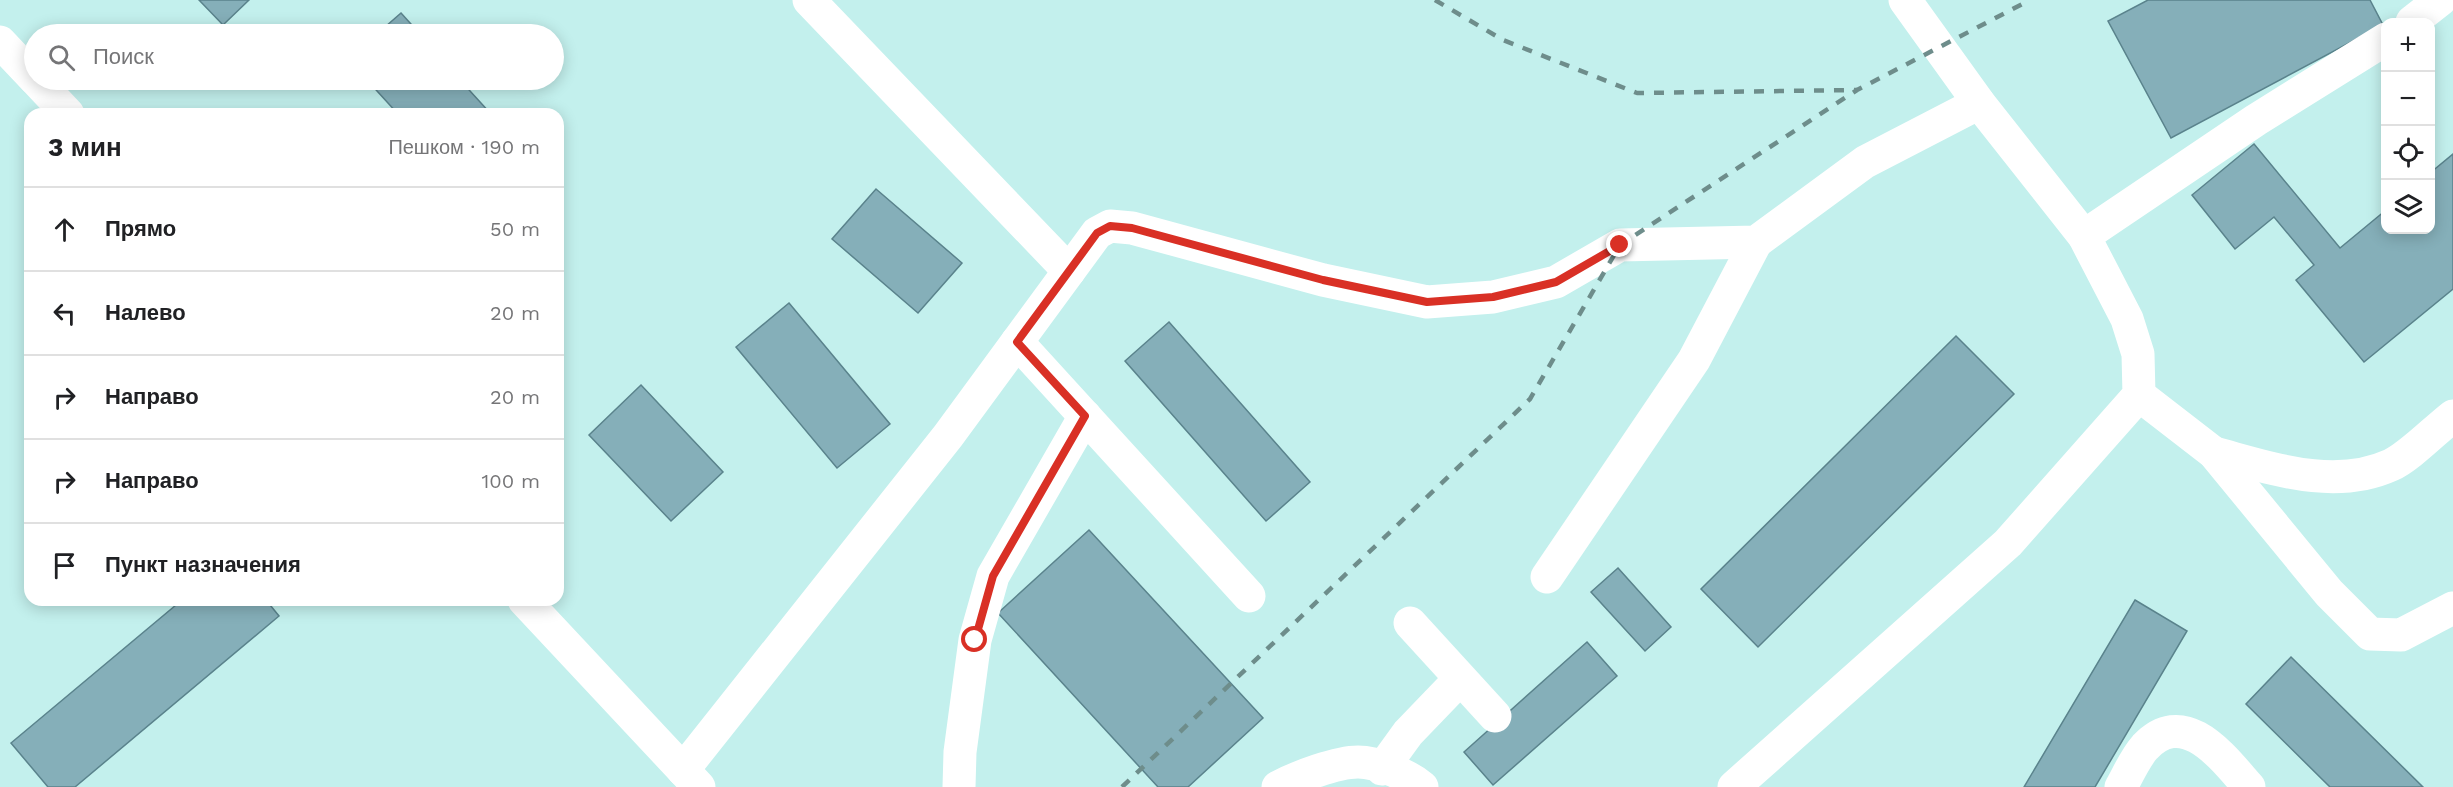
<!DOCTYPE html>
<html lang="ru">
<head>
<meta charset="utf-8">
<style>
  :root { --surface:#fff; --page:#f2f2f2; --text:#202124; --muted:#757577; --line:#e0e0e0 }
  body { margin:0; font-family:"Work Sans",sans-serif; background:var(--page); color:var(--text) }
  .controls { position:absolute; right:18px; top:18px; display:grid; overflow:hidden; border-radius:12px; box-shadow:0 3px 15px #0003 }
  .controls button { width:54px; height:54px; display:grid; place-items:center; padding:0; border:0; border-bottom:2px solid var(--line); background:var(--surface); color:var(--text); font:30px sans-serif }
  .stop { position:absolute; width:18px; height:18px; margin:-14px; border:4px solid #d93025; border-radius:50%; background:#fff }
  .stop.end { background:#d93025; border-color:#fff; box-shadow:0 2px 6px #0008 }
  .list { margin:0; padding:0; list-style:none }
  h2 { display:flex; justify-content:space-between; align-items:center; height:78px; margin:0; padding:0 24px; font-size:26px }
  h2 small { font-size:20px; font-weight:400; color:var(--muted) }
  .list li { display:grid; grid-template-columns:39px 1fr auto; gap:18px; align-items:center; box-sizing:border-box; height:84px; padding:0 24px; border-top:2px solid var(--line) }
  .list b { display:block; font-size:22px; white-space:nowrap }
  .list em { font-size:20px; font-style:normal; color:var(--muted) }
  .icon { flex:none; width:33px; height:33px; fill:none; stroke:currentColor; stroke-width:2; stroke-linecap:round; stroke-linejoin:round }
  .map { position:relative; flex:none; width:2453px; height:787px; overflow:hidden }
  .search { position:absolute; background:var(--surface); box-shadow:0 3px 15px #0003; left:24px; top:24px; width:540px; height:66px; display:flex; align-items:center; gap:15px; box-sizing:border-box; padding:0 21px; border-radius:33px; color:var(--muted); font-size:22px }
  .panel { position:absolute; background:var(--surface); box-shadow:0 3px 15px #0003; left:24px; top:108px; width:540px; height:498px; border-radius:18px }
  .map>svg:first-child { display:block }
</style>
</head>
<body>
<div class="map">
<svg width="2453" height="787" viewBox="0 0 2453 787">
  <rect width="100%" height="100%" fill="#c3f0ed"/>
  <!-- building -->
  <g fill="#85afb9" stroke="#5a838c" stroke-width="1.5">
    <path d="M199 0H249L223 25Z"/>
    <path d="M2148 0H2370L2383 25 2171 138 2108 21Z"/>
    <path d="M401 13 420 34H377Z"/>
    <path d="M367 80H460L491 114H398Z"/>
    <path d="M2254 144 2340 248 2386 210V230H2430V173L2453 154V289L2364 362 2296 280 2314 265 2274 217 2235 249 2192 195Z"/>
    <path d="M876 189 962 263 918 313 832 239Z"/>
    <path d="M789 303 890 424 837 468 736 347Z"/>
    <path d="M1169 322 1310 482 1266 521 1125 361Z"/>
    <path d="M1956 336 2014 394 1758 647 1701 589Z"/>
    <path d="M641 385 723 472 671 521 589 435Z"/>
    <path d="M1089 530 1263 718 1188 787H1158L998 613Z"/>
    <path d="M1618 568 1671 627 1645 651 1591 592Z"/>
    <path d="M182 600H266L279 616 75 787H48L11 743Z"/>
    <path d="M2135 600 2187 631 2095 787H2024Z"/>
    <path d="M1587 642 1617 676 1493 785 1464 752Z"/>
    <path d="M2291 657 2423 787H2330L2246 704Z"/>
  </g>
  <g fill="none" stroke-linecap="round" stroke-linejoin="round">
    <!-- minor -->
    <g stroke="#fff" stroke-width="33">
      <path d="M809 0 1069 271"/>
      <path d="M2412 22 2440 0"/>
      <path d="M0 42 34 78"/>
      <path d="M36 80 68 114"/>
      <path d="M2084 236 2256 120 2386 39"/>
      <path d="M1017 342 1249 596"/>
      <path d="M2139 395 2214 453 2329 593 2370 634 2401 635 2453 608"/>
      <path d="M2214 453C2271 468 2334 491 2391 465 2409 457 2436 429 2453 416"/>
      <path d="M1547 577 1694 360 1756 242"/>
      <path d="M524 600 699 787"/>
      <path d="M1410 623 1495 716"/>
      <path d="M1382 769 1408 733 1459 680"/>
      <path d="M683 770 948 436 1097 233 1110 226 1132 228 1323 280 1427 302 1493 297 1556 282 1620 245 1756 242 1865 162 1979 103"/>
      <path d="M959 787 960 752 975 640 993 576 1085 416"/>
      <path d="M1278 787C1297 777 1337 762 1358 762 1377 762 1408 775 1422 787"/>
      <path d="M1734 787 2008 543 2139 395 2138 354 2127 319 2084 236 1979 103 1905 0"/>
      <path d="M2121 787C2128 775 2135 758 2145 747 2185 705 2223 758 2249 787"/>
    </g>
    <!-- rail -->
    <g stroke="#6e8d8b" stroke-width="4.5" stroke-dasharray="10 10" stroke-linecap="butt">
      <path d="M1435 0 1503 40 1637 93 1857 90"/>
      <path d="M1122 787 1530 399 1620 245 1857 90 2030 0"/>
    </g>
  </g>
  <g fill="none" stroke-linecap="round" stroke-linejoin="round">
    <!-- route -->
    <path stroke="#d93025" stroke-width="8" d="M975 640 993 576 1085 416 1017 342 1097 233 1110 226 1132 228 1323 280 1427 302 1493 297 1556 282 1620 245"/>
  </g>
</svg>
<div class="controls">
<button>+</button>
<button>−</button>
<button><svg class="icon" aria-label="locate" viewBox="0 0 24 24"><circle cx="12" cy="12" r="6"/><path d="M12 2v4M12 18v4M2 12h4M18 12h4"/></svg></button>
<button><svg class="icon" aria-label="layers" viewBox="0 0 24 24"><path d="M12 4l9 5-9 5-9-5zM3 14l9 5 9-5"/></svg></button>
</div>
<div class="stop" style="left:975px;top:640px"></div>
<div class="stop end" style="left:1620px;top:245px"></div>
<div class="search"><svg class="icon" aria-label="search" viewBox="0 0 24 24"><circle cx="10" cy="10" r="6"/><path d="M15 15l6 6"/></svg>Поиск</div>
<section class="panel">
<h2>3 мин<small>Пешком · 190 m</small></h2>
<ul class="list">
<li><svg class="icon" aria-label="ahead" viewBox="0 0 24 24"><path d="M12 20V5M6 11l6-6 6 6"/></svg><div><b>Прямо</b></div><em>50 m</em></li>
<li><svg class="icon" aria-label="left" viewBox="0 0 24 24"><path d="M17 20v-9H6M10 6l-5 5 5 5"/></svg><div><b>Налево</b></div><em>20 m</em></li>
<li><svg class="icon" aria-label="right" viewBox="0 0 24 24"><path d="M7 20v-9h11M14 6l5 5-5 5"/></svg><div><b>Направо</b></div><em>20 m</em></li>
<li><svg class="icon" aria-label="right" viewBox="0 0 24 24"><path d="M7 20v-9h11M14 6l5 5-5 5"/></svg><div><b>Направо</b></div><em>100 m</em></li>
<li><svg class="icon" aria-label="arrive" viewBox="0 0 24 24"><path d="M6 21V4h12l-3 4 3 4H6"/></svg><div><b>Пункт назначения</b></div></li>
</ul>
</section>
</div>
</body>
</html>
